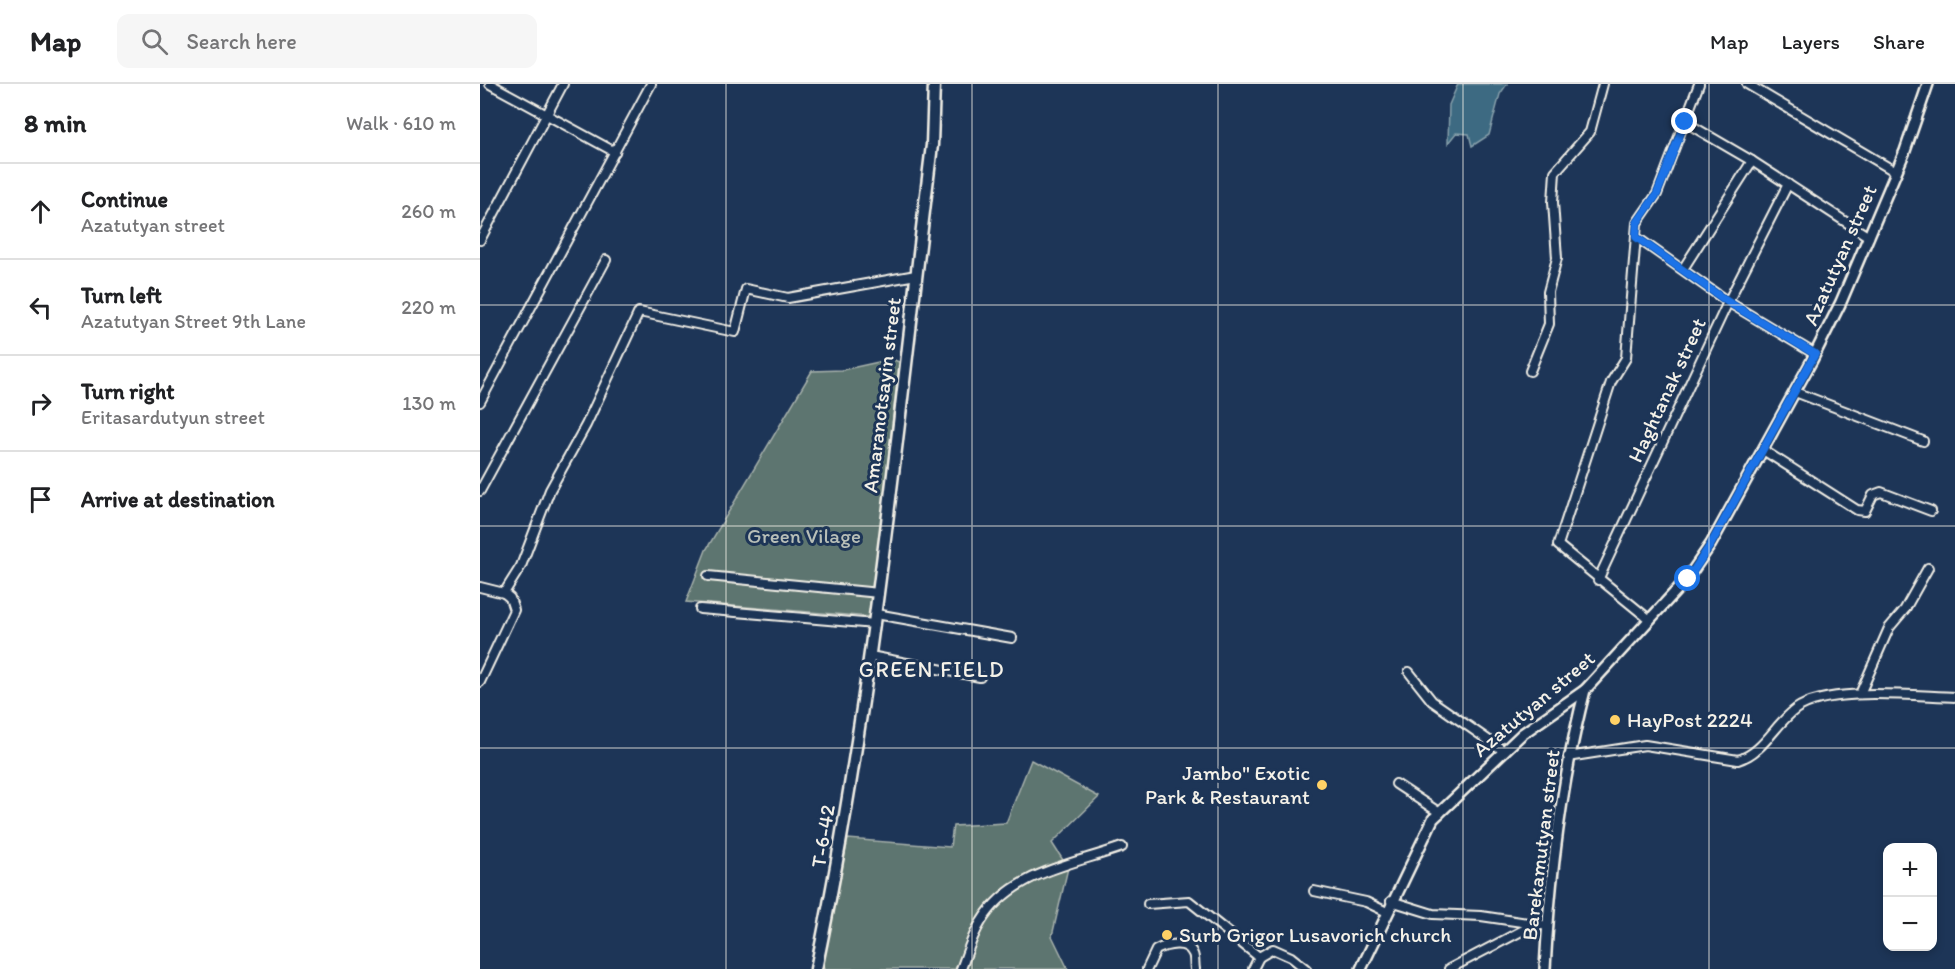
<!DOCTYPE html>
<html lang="en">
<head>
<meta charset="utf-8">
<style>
  :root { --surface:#fff; --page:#f6f6f6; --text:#202124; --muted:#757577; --line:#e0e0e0 }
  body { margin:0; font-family:Itim,sans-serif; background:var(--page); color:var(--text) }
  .controls { position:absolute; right:18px; bottom:18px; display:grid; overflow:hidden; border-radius:12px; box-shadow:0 3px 9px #0003 }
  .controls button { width:54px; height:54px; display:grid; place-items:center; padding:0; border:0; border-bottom:2px solid var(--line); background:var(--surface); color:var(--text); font:30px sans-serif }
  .stop { position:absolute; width:18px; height:18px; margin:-14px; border:4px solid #1a73e8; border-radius:50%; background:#fff }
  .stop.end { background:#1a73e8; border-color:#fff; box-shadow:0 2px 6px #0008 }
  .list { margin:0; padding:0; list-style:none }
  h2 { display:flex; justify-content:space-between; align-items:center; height:78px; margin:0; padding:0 24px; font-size:26px }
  h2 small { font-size:20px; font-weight:400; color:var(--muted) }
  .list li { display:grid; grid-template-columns:39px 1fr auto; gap:18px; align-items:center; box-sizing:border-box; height:96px; padding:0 24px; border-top:2px solid var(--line) }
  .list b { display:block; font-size:22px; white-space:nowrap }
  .list p { margin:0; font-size:20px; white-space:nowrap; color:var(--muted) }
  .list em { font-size:20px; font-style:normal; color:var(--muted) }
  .icon { flex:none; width:33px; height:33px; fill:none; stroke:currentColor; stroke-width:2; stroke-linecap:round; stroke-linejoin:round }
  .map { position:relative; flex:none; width:1475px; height:885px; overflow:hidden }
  header { display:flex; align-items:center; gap:36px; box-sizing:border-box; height:84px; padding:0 30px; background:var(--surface); border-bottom:2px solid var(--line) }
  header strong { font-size:28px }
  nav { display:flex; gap:33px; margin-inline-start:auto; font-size:21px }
  .search { width:420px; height:54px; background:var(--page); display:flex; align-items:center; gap:15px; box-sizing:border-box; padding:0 21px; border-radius:12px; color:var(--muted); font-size:22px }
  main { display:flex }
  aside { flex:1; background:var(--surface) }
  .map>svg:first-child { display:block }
</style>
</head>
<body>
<header>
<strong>Map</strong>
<div class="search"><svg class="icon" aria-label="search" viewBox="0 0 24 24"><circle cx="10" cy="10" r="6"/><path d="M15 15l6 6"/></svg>Search here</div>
<nav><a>Map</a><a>Layers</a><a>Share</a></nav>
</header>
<main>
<aside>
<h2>8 min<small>Walk · 610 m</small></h2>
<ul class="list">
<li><svg class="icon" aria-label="ahead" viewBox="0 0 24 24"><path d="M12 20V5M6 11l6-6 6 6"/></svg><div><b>Continue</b><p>Azatutyan street</p></div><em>260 m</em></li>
<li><svg class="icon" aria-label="left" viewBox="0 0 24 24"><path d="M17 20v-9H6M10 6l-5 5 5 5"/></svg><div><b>Turn left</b><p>Azatutyan Street 9th Lane</p></div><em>220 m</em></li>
<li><svg class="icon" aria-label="right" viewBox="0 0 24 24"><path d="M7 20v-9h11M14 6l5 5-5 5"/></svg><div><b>Turn right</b><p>Eritasardutyun street</p></div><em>130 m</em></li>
<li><svg class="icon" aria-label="arrive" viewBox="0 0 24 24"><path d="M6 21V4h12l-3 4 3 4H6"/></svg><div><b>Arrive at destination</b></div></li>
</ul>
</aside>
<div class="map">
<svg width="1475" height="885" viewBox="0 0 1475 885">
  <rect width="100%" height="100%" fill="#1d3557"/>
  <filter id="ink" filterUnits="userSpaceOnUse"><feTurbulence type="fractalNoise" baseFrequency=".0167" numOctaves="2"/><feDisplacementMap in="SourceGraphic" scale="12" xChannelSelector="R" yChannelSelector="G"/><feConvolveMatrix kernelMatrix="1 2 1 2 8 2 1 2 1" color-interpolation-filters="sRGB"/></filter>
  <g filter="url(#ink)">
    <!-- green -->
    <g fill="#5d7470" stroke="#a8b2ac" stroke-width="1.5">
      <path d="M412 275 419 278 391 533 206 518 226 466 332 287 362 286Z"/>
      <path d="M551 676 619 713 572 759 588 784 572 852 588 885H341L368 755 470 763 473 742 526 739Z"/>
    </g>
    <!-- water -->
    <path fill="#3e6a82" stroke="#87a0ab" stroke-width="1.5" d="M978 0H1027L1020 10 1009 51 992 62 989 50 976 49 968 59 969 21Z"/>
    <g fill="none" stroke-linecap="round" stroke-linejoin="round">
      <!-- minor casing -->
      <g stroke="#f4f1e8" stroke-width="12">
        <g id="minor">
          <path d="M10 0 135 68"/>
          <path d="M1267 0 1416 88"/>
          <path d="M1205 38 1272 77 1389 153"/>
          <path d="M1156 153 1248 218 1335 270"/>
          <path d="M0 156 83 0"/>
          <path d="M1203 185 1272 77"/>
          <path d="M1050 287 1069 240 1068 208 1077 174 1073 118 1075 88 1110 48 1123 0"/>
          <path d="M1315 308 1443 357"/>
          <path d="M0 318 171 0"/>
          <path d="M1283 366 1377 426 1385 427 1393 411 1401 408 1451 427"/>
          <path d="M0 407 126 176"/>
          <path d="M228 492 399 509"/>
          <path d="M1118 496 1248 218 1308 100"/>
          <path d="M0 503 24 509 41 482 70 406 106 341 159 228 255 248 266 205 308 214 436 191"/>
          <path d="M220 525 395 540"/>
          <path d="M396 530 532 554"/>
          <path d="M1170 536 1078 461 1131 298 1146 274 1157 139 1177 110 1219 0"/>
          <path d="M390 572 500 593"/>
          <path d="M929 588 952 617 1024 667"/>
          <path d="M0 598 34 526 30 514 24 509"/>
          <path d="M1380 610 1409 544 1425 525 1448 484"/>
          <path d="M1088 673 1165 661 1258 676C1284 668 1294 641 1316 625 1348 602 1435 612 1475 613"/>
          <path d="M916 700 960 729"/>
          <path d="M834 807 886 818 907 828"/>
          <path d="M911 817 953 830 1001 832 1068 842"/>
          <path d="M668 820 709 817 779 873"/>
          <path d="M779 873 793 865 811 873 826 885"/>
          <path d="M481 885C487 869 492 852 501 838 531 788 592 781 642 763"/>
          <path d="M667 885 676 866C686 861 707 855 713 870 715 874 714 880 715 885"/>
          <path d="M773 885 779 873"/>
          <path d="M969 885 1053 841"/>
        </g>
      </g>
      <!-- tertiary casing -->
      <g stroke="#f4f1e8" stroke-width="14">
        <g id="tertiary">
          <path d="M881 885 953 735 1042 650 1105 606 1207 495 1231 460 1331 278 1361 218 1425 67 1448 0"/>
          <path d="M1065 885C1070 789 1081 699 1105 606"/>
        </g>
      </g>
      <!-- secondary casing -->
      <g stroke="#f4f1e8" stroke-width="15">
        <path id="secondary" d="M336 885C393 613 418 336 452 61L454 0"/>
      </g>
      <!-- minor -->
      <use href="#minor" stroke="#1d3557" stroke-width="8"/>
      <!-- tertiary -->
      <use href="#tertiary" stroke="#1d3557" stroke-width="9"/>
      <!-- secondary -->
      <use href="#secondary" stroke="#1d3557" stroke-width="10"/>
    </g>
  </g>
  <g fill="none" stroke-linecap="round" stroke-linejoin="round" filter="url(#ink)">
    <!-- route -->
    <path stroke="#1a73e8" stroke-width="8" d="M1205 38 1177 110 1157 139 1156 153 1248 218 1335 270 1231 460 1208 495"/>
  </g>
  <!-- grid -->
  <path fill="none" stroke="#f4f1e8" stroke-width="1.5" stroke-opacity="0.55" d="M246 0V885M492 0V885M738 0V885M983 0V885M1229 0V885M0 221H1475M0 442H1475M0 664H1475"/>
  <!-- markers -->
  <g fill="#ffd166" stroke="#1d3557" stroke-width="2">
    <circle cx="1135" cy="636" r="6"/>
    <circle cx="842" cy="701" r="6"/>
    <circle cx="687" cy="851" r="6"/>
  </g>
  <g text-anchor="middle" stroke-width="6" stroke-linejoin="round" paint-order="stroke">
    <!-- street labels -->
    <g font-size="21" fill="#f4f1e8" stroke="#1d3557">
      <text transform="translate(1360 171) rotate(-66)" y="7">Azatutyan street</text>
      <text transform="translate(1187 306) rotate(-65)" y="7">Haghtanak street</text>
      <text transform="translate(402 311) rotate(-83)" y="7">Amaranotsayin street</text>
      <text transform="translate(1054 620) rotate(-40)" y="7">Azatutyan street</text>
      <text transform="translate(343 752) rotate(-81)" y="7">T-6-42</text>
      <text transform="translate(1061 761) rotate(-83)" y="7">Barekamutyan street</text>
    </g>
    <!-- park labels -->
    <g font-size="21" fill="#b8bfb8" stroke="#1d3557">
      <text x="324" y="459">Green Vilage</text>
    </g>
    <!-- poi labels -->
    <g font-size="21" fill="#f4f1e8" stroke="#1d3557" text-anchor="start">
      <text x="1147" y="643">HayPost 2224</text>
      <text x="830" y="696" text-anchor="end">Jambo" Exotic<tspan x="830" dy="24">Park &amp; Restaurant</tspan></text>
      <text x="699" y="858">Surb Grigor Lusavorich church</text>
    </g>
    <!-- neighbourhood labels -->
    <g font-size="22" letter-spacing="1.5" fill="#f4f1e8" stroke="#1d3557">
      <text x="452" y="593">GREEN FIELD</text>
    </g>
  </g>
</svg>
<div class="controls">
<button>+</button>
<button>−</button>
</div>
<div class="stop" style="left:1208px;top:495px"></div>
<div class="stop end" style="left:1205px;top:38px"></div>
</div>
</main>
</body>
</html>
